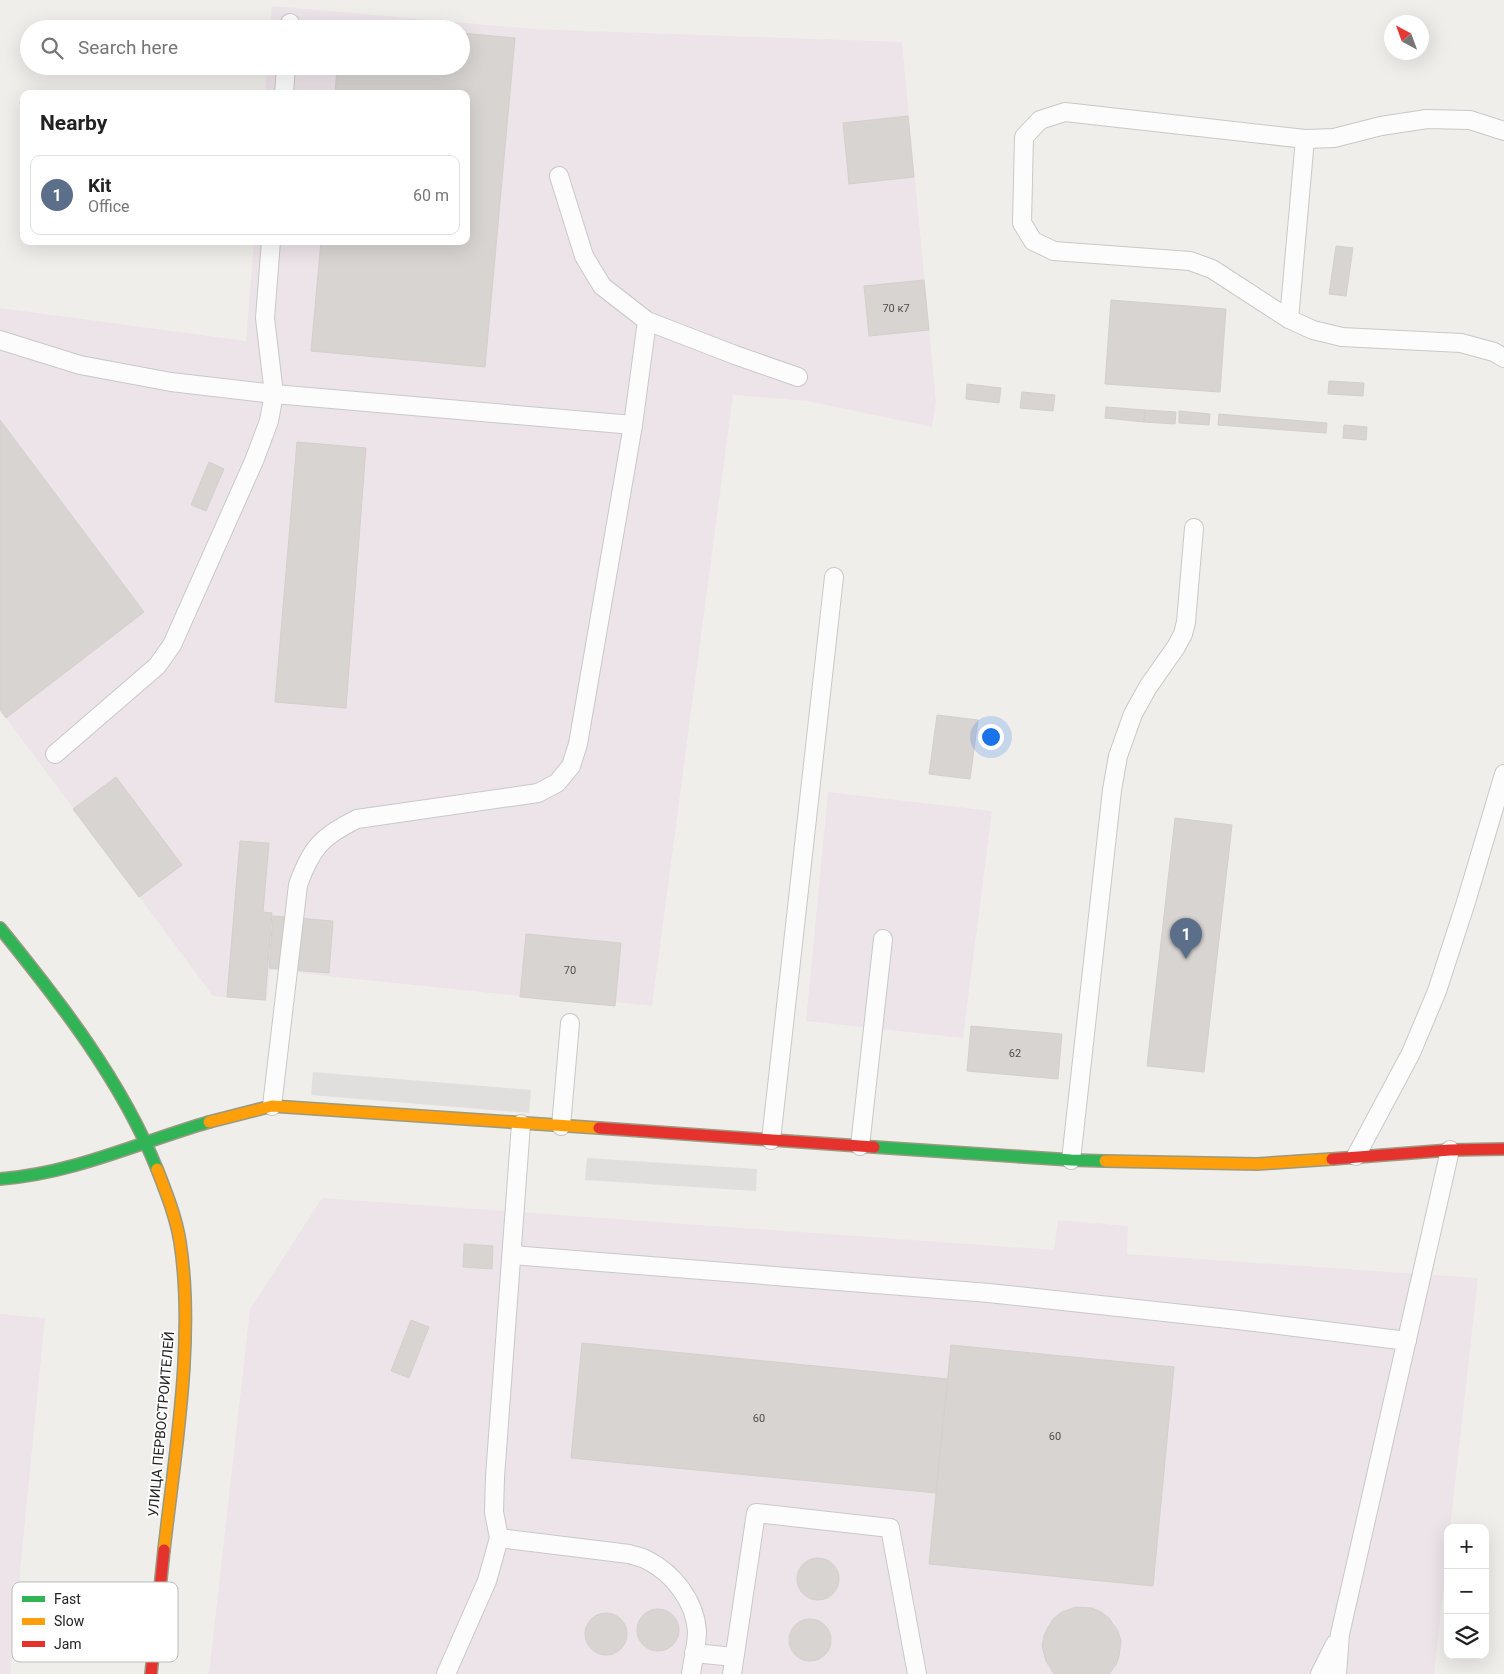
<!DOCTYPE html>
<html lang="en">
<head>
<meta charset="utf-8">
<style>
  :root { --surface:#fff; --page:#f2f2f2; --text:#222; --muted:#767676; --line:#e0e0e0; --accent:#6a6968 }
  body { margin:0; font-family:Roboto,sans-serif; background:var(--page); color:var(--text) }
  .controls { position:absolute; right:15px; bottom:15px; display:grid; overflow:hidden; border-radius:10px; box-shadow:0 5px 20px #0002 }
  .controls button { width:45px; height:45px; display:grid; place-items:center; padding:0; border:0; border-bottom:1px solid var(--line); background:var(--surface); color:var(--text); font:25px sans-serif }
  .compass { position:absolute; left:1384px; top:15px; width:45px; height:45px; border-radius:50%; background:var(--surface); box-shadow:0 5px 20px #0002; rotate:319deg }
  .you { position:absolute; left:990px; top:736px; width:18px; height:18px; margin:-12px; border:4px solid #fff; border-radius:50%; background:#1a73e8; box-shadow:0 0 0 8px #1a73e833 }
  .badge { display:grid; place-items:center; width:32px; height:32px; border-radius:50%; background:var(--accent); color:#fff; font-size:16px; font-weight:700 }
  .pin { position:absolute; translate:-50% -41px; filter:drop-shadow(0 1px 2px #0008) }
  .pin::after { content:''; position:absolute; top:26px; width:18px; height:15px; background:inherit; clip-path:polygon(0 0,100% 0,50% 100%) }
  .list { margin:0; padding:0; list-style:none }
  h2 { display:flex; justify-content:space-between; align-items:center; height:65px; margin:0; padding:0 20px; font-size:21px }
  h2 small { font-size:16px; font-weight:400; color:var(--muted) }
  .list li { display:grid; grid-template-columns:32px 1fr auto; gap:15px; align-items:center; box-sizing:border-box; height:80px; margin:0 10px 10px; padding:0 10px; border:1px solid var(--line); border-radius:10px }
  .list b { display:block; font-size:19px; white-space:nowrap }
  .list p { margin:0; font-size:16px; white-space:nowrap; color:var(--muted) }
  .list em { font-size:16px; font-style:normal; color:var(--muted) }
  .icon { flex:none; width:28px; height:28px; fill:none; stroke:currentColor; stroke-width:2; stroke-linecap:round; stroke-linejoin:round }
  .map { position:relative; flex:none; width:1504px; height:1674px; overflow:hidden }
  .search { position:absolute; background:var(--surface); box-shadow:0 5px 20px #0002; left:20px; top:20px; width:450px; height:55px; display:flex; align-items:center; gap:12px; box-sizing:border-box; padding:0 18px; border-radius:28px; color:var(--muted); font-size:19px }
  .panel { position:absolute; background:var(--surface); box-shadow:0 5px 20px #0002; left:20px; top:90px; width:450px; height:155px; border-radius:10px }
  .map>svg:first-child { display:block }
</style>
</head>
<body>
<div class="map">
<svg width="1504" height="1674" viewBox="0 0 1504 1674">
  <rect width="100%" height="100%" fill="#f0eeeb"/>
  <!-- industrial -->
  <g fill="#ede4e9">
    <path d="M272 6 533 29 902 42 936 402 932 427 807 401 733 395 652 1006 615 1002V1006L270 970 267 1001 213 996 0 710V308L246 341 254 241H466V94H265L267 66H461V29H270Z"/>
    <path d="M828 792 992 811 963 1038 806 1021Z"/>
    <path d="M322 1198 1054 1250 1058 1220 1128 1226 1127 1254 1478 1278 1450 1528H1448V1548L1434 1674H209L250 1309Z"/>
    <path d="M0 1314 45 1318 10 1674H0Z"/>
  </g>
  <!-- parking -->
  <g fill="#e0dfde">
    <path d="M313 1072 531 1090 529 1113 311 1095Z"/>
    <path d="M587 1158 757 1169 756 1191 585 1180Z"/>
  </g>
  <!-- building -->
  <g fill="#d7d4d2" stroke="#d3d0cc">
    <path d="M341 23 411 29H340Z"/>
    <path d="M461 33 515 38 485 367 311 351 321 241H466V94H335L337 66H461Z"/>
    <path d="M908 116 914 177 849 184 843 123Z"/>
    <path d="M1336 246 1353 248 1346 296 1329 294Z"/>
    <path d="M924 280 929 330 869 336 864 286Z"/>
    <path d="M1111 300 1226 309 1220 392 1105 384Z"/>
    <path d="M1329 381 1364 383 1363 396 1328 394Z"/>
    <path d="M967 384 1001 388 999 403 966 399Z"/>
    <path d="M1022 392 1055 395 1053 411 1020 408Z"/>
    <path d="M1106 407 1145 410 1144 422 1105 418Z"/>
    <path d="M1145 410 1176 412 1175 424 1144 422Z"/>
    <path d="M1179 411 1210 414 1209 425 1179 423Z"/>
    <path d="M1219 414 1327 423 1326 433 1218 425Z"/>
    <path d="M0 420 144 612 6 718 0 710Z"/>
    <path d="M1344 425 1367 427 1366 440 1343 438Z"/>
    <path d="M297 442 366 448 346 708 275 702Z"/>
    <path d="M209 462 224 469 206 511 191 505Z"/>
    <path d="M937 715 978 720 970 779 929 774Z"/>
    <path d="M116 777 182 865 139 897 73 809Z"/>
    <path d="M1175 818 1232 825 1204 1072 1147 1066Z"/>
    <path d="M240 841 269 843 263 912 272 913 265 1000 227 997Z"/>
    <path d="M273 916 333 921 329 973 269 968Z"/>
    <path d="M526 934 621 943 615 1006 520 997Z"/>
    <path d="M971 1026 1062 1034 1058 1079 967 1071Z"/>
    <path d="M464 1244 493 1246 492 1269 463 1267Z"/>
    <path d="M411 1320 429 1327 409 1378 391 1371Z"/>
    <path d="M582 1343 948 1379 936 1493 571 1458Z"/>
    <path d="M951 1345 1174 1367 1153 1586 929 1564Z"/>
    <circle cx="818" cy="1579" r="21"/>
    <path d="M1076 1607 1092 1608 1101 1612 1109 1618 1118 1631 1121 1641 1119 1656 1116 1665 1109 1674H1054L1046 1661 1042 1646 1044 1636 1048 1627 1054 1618 1062 1612Z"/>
    <circle cx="658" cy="1630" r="21"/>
    <circle cx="606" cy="1634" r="21"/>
    <circle cx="810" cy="1640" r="21"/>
  </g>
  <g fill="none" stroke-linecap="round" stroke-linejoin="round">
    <!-- lane casing -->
    <g stroke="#c9c8c7" stroke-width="20">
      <g id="lane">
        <path d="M289 29 290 23"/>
        <path d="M284 94 286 66"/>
        <path d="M1504 131 1470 120 1427 119 1381 126 1334 138 1305 139 1065 112 1040 120 1024 137 1022 223 1033 241 1054 251 1190 261 1212 269 1289 319 1313 330 1342 337 1461 343 1494 352 1504 358"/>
        <path d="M1289 319 1305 139"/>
        <path d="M647 321 735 355 798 377"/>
        <path d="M0 340 80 365 171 382 274 394 633 425"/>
        <path d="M55 754 157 666 172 645 254 461 269 421 274 394 265 318 271 241"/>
        <path d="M272 1106 298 885C311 848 322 836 357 819L538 793 557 783 571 766 578 744 633 425 647 321 602 286 584 256 559 176"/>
        <path d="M561 1126 570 1023"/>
        <path d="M771 1140 834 577"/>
        <path d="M860 1146 883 939"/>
        <path d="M1356 1156 1411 1053 1437 991 1466 902 1504 774"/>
        <path d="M1071 1160 1112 790 1118 756 1133 714 1148 687 1176 647 1183 634 1186 622 1194 528"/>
        <path d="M512 1255 989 1293 1238 1320 1407 1341"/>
        <path d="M499 1538 629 1554C635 1556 642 1557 647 1560 673 1573 695 1601 697 1631 697 1645 693 1660 691 1674"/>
        <path d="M694 1653 734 1657"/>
        <path d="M446 1674 487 1581 499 1538 494 1512 495 1477 521 1124"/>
        <path d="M732 1674 756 1513 890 1528 917 1674"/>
        <path d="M1320 1674 1335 1644"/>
        <path d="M1337 1674 1340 1634 1450 1150"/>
      </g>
    </g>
    <!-- fast casing -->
    <g stroke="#999a82" stroke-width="14">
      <g id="fast">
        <path d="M0 928C60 1002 121 1080 157 1169"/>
        <path d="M874 1147 1071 1160 1105 1161"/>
        <path d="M0 1179C72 1174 140 1142 209 1122"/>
      </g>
    </g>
    <!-- slow casing -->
    <g stroke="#999a82" stroke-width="14">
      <g id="slow">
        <path d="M209 1122 272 1106 599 1128"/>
        <path d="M1105 1161 1257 1164 1332 1159"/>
        <path d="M157 1169C166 1192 176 1217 180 1242 195 1338 175 1453 164 1550"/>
      </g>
    </g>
    <!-- jam casing -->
    <g stroke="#999a82" stroke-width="14">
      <g id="jam">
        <path d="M599 1128 874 1147"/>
        <path d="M1332 1159 1450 1150 1504 1149"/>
        <path d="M151 1674 164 1550"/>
      </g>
    </g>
    <!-- lane -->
    <use href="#lane" stroke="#fdfcfc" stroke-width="18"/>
    <!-- fast -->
    <use href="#fast" stroke="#30b455" stroke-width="11"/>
    <!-- slow -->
    <use href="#slow" stroke="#ff9f0a" stroke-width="11"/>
    <!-- jam -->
    <use href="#jam" stroke="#e5322d" stroke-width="11"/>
  </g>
  <g text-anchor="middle" stroke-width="4" stroke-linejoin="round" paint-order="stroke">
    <!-- number labels -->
    <g font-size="11" fill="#4f4e4e">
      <text x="896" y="312">70 к7</text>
      <text x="570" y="974">70</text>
      <text x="1015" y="1057">62</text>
      <text x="759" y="1422">60</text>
      <text x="1055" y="1440">60</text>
    </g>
    <!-- street labels -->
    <g font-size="14" fill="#222" stroke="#fff">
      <text transform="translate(161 1424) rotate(-85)" y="5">УЛИЦА ПЕРВОСТРОИТЕЛЕЙ</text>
    </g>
  </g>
  <!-- legend -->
  <rect x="12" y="1582" width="166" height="80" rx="8" fill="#fff" stroke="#bdbdbd" stroke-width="1"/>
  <rect x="22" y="1596" width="23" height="6" fill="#30b455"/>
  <rect x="22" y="1618" width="23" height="7" fill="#ff9f0a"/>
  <rect x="22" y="1641" width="23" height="6" fill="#e5322d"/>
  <g font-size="14" fill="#222">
    <text x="54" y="1604">Fast</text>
    <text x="54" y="1626">Slow</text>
    <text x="54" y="1649">Jam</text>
  </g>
</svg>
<div class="controls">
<button>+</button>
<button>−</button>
<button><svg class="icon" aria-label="layers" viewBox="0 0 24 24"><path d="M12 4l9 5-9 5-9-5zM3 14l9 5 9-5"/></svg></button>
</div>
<svg class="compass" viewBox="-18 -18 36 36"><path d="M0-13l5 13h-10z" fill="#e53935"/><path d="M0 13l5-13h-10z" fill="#767676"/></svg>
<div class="you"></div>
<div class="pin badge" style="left:1186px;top:959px;background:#5c6f8a">1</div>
<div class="search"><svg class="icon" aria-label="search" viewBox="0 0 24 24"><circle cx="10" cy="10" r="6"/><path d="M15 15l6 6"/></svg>Search here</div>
<section class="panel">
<h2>Nearby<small></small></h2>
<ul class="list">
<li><span class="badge" style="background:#5c6f8a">1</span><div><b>Kit</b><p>Office</p></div><em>60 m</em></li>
</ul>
</section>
</div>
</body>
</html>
